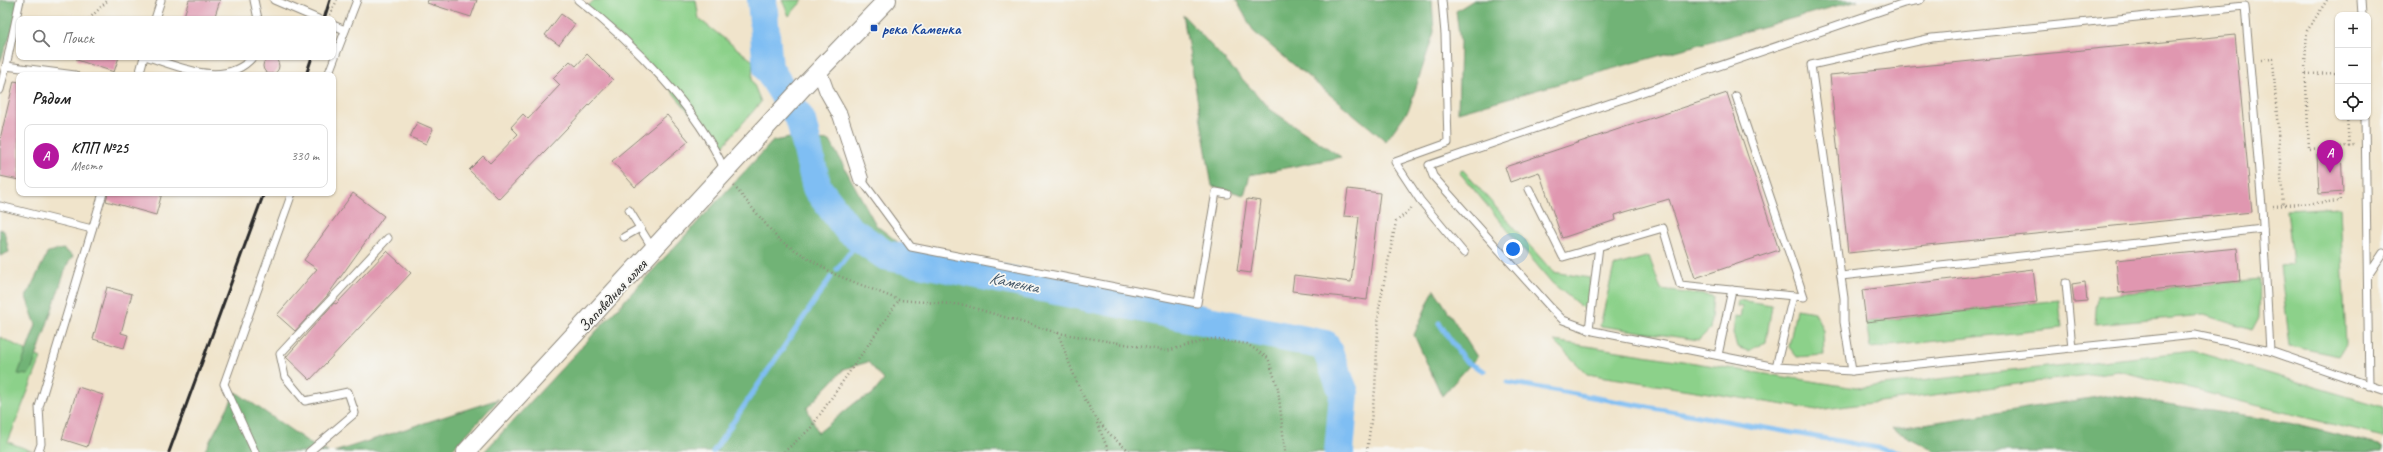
<!DOCTYPE html>
<html lang="ru">
<head>
<meta charset="utf-8">
<style>
  :root { --surface:#fff; --page:#f6f6f6; --text:#222; --muted:#767676; --line:#e0e0e0; --accent:#b5179e }
  body { margin:0; font-family:Caveat,sans-serif; background:var(--page); color:var(--text) }
  .controls { position:absolute; right:12px; top:12px; display:grid; overflow:hidden; border-radius:8px; box-shadow:0 1px 3px #0004 }
  .controls button { width:36px; height:36px; display:grid; place-items:center; padding:0; border:0; border-bottom:1px solid var(--line); background:var(--surface); color:var(--text); font:20px sans-serif }
  .you { position:absolute; left:1513px; top:249px; width:14px; height:14px; margin:-10px; border:3px solid #fff; border-radius:50%; background:#1a73e8; box-shadow:0 0 0 6px #1a73e833 }
  .badge { display:grid; place-items:center; width:26px; height:26px; border-radius:50%; background:var(--accent); color:#fff; font-size:13px; font-weight:700 }
  .pin { position:absolute; translate:-50% -33px; filter:drop-shadow(0 1px 2px #0008) }
  .pin::after { content:''; position:absolute; top:21px; width:14px; height:12px; background:inherit; clip-path:polygon(0 0,100% 0,50% 100%) }
  .list { margin:0; padding:0; list-style:none }
  h2 { display:flex; justify-content:space-between; align-items:center; height:52px; margin:0; padding:0 16px; font-size:17px }
  h2 small { font-size:13px; font-weight:400; color:var(--muted) }
  .list li { display:grid; grid-template-columns:26px 1fr auto; gap:12px; align-items:center; box-sizing:border-box; height:64px; margin:0 8px 8px; padding:0 8px; border:1px solid var(--line); border-radius:8px }
  .list b { display:block; font-size:15px; white-space:nowrap }
  .list p { margin:0; font-size:13px; white-space:nowrap; color:var(--muted) }
  .list em { font-size:13px; font-style:normal; color:var(--muted) }
  .icon { flex:none; width:22px; height:22px; fill:none; stroke:currentColor; stroke-width:2; stroke-linecap:round; stroke-linejoin:round }
  .map { position:relative; flex:none; width:2383px; height:452px; overflow:hidden }
  .search { position:absolute; background:var(--surface); box-shadow:0 1px 3px #0004; left:16px; top:16px; width:320px; height:44px; display:flex; align-items:center; gap:10px; box-sizing:border-box; padding:0 14px; border-radius:8px; color:var(--muted); font-size:15px }
  .panel { position:absolute; background:var(--surface); box-shadow:0 1px 3px #0004; left:16px; top:72px; width:320px; height:124px; border-radius:8px }
  .map>svg:first-child { display:block }
</style>
</head>
<body>
<div class="map">
<svg width="2383" height="452" viewBox="0 0 2383 452">
  <rect width="100%" height="100%" fill="#f6f6f2"/>
  <filter id="ink" filterUnits="userSpaceOnUse"><feTurbulence type="fractalNoise" baseFrequency=".025" numOctaves="2"/><feDisplacementMap in="SourceGraphic" scale="8" xChannelSelector="R" yChannelSelector="G"/><feConvolveMatrix kernelMatrix="1 2 1 2 8 2 1 2 1" color-interpolation-filters="sRGB"/></filter>
  <filter id="wash" filterUnits="userSpaceOnUse"><feTurbulence type="fractalNoise" baseFrequency=".012" numOctaves="4" result="noise"/><feDisplacementMap in="SourceGraphic" scale="16" xChannelSelector="R" yChannelSelector="G"/><feGaussianBlur stdDeviation="0.9" result="paint"/><feColorMatrix in="noise" values="0 0 0 0 0 0 0 0 0 0 0 0 0 0 0 0 0 1.4 0 .05"/><feComposite in="paint" operator="in"/></filter>
  <g filter="url(#wash)">
    <rect width="100%" height="100%" fill="#f0e4cb"/>
    <!-- green -->
    <g fill="#8cd18a" stroke="#5c7e5a">
      <path d="M594 0H696L699 19 753 61 752 80 761 102 723 146 704 123 689 112 650 65 587 7Z"/>
      <path d="M782 0H803L789 16Z"/>
      <path d="M1463 170 1553 272 1590 278 1588 312 1552 283 1459 172Z"/>
      <path d="M2340 207 2346 345 2339 356 2290 346 2280 266 2293 264 2287 210Z"/>
      <path d="M1649 256 1661 290 1713 296 1710 329 1699 340 1600 326 1614 266Z"/>
      <path d="M2260 279 2259 317 2252 330 2204 315 2095 325 2097 296Z"/>
      <path d="M1738 300 1772 305 1766 342 1748 351 1737 347 1733 333 1735 317 1740 318 1742 307 1737 306Z"/>
      <path d="M2059 300 2062 328 1870 348 1866 322Z"/>
      <path d="M1796 309 1815 312 1823 331 1824 355 1797 357 1789 347Z"/>
      <path d="M0 337 41 358 8 442 34 452H0Z"/>
      <path d="M1554 341 1856 388 2193 351 2383 407V437L2119 371 1817 410 1587 374Z"/>
    </g>
    <!-- forest -->
    <g fill="#71b376" stroke="#4e6f50" fill-rule="evenodd">
      <path d="M0 0H24L0 62Z"/>
      <path d="M1236 0H1432L1434 32 1409 109 1386 141 1254 32Z"/>
      <path d="M1474 0H1858L1458 112 1460 42 1456 11Z"/>
      <path d="M1183 15 1271 110 1341 157 1250 175 1244 195 1212 186Z"/>
      <path d="M790 138 830 141 876 225 909 251 1322 342 1334 393 1329 452H484L773 141ZM868 362 884 380 872 395 856 402 818 433 807 408 844 369Z"/>
      <path d="M0 229 4 231 9 252 0 256Z"/>
      <path d="M63 249 73 256 67 265 32 369 28 375 18 374 36 325 26 297 48 252Z"/>
      <path d="M1434 289 1477 357 1442 396 1414 335Z"/>
      <path d="M236 392 314 446 328 452H204Z"/>
      <path d="M2110 395 2289 423 2383 446V452H1937L1892 429Z"/>
      <path d="M499 399 450 452H334Z"/>
    </g>
    <g fill="none" stroke-linecap="round" stroke-linejoin="round">
      <!-- stream -->
      <g stroke="#7fbef3" stroke-width="5">
        <path d="M837 269 861 238"/>
        <path d="M1439 323 1465 361 1484 371"/>
        <path d="M1507 382 1901 452"/>
        <path d="M713 452 831 277"/>
      </g>
      <!-- river -->
      <path stroke="#7fbef3" stroke-width="30" d="M762 0 768 68 801 121 817 188 848 229 885 255 1325 345 1344 393 1339 452"/>
    </g>
    <g id="blocks">
      <!-- building -->
      <g fill="#e097b0">
        <path d="M189 0H220L214 19H183Z"/>
        <path d="M428 0H477L471 17 427 3Z"/>
        <path d="M561 14 575 24 559 45 545 35Z"/>
        <path d="M2235 35 2252 212 1848 253 1830 75Z"/>
        <path d="M587 54 613 80 499 199 469 170 483 156 490 163 518 134 511 127 523 114 528 119 560 85 553 78 570 61 576 66Z"/>
        <path d="M77 57H119L114 72 77 60Z"/>
        <circle cx="271" cy="66" r="8"/>
        <path d="M14 81 19 82V180L0 176V139Z"/>
        <path d="M1727 93 1779 250 1695 278 1669 199 1615 215 1616 220 1562 238 1539 172 1510 182 1505 167Z"/>
        <path d="M667 115 689 141 635 187 612 161Z"/>
        <path d="M417 122 433 129 426 144 410 137Z"/>
        <path d="M2341 152 2343 192 2319 194 2317 154Z"/>
        <path d="M1348 189 1380 193 1367 300 1292 291 1294 275 1351 282 1359 217 1344 216Z"/>
        <path d="M108 193H162L156 215 106 201Z"/>
        <path d="M353 193 384 216 327 296 295 331 277 315 317 269 304 260Z"/>
        <path d="M1247 199 1261 201 1251 273 1237 271Z"/>
        <path d="M2237 248 2240 281 2119 293 2116 260Z"/>
        <path d="M387 251 411 273 310 380 286 357 334 303 336 304Z"/>
        <path d="M2033 269 2037 302 1866 322 1862 290Z"/>
        <path d="M2085 282 2087 301 2074 302 2072 284Z"/>
        <path d="M107 287 132 294 121 333 128 335 124 348 93 339Z"/>
        <path d="M78 387 103 395 87 447 62 439Z"/>
      </g>
    </g>
  </g>
  <g filter="url(#ink)">
    <use href="#blocks" fill-opacity="0" stroke="#8e887b" stroke-width="1"/>
    <g fill="none" stroke-linecap="round" stroke-linejoin="round">
      <!-- service casing -->
      <g stroke="#8e887b" stroke-width="9">
        <g id="service">
          <path d="M254 0 258 19"/>
          <path d="M274 0 318 19"/>
          <path d="M578 0C632 42 698 108 725 171"/>
          <path d="M1442 0 1445 34 1448 143 1395 162 1420 200 1464 253"/>
          <path d="M1920 0 1904 3 1429 165 1433 176 1551 308 1563 320 1593 331 1776 367 1852 371 2195 335 2270 351 2383 390"/>
          <path d="M2361 0 2362 15"/>
          <path d="M155 19 161 0"/>
          <path d="M333 25 345 30"/>
          <path d="M148 57C180 67 225 89 253 57"/>
          <path d="M6 66 20 0"/>
          <path d="M139 75 144 57"/>
          <path d="M328 75 357 0"/>
          <path d="M0 90 6 66 75 75"/>
          <path d="M2365 117 2369 386"/>
          <path d="M861 179 911 247 1197 303 1216 192 1227 194"/>
          <path d="M1529 189 1563 257 1663 228 1680 285 1804 297 1736 96"/>
          <path d="M0 206 92 229"/>
          <path d="M629 210 653 249"/>
          <path d="M624 237 640 228"/>
          <path d="M2369 274 2383 253"/>
          <path d="M1841 276 2263 229"/>
          <path d="M2066 283 2072 348"/>
          <path d="M1589 330 1599 246"/>
          <path d="M1718 355 1732 290"/>
          <path d="M1776 367 1793 296"/>
          <path d="M1852 371 1844 322V298L1811 65 1932 38 2245 6 2262 207 2270 351"/>
          <path d="M38 452 41 444 39 407 103 193"/>
          <path d="M255 452 224 384 292 193"/>
          <path d="M309 452 355 413 348 392 305 401 285 377 280 354 388 238"/>
        </g>
      </g>
      <!-- minor casing -->
      <g stroke="#8e887b" stroke-width="16">
        <path id="minor" d="M819 70 827 92 840 115 861 179"/>
      </g>
      <!-- tertiary casing -->
      <g stroke="#8e887b" stroke-width="20">
        <path id="tertiary" d="M466 452 804 86 887 0"/>
      </g>
      <!-- path -->
      <g stroke="#8e887b" stroke-width="2.5" stroke-dasharray="1 3" stroke-linecap="butt">
        <path d="M2327 0 2307 31 2305 63 2309 149 2339 147"/>
        <path d="M330 15 337 0"/>
        <path d="M89 19 108 0"/>
        <path d="M2261 60 2273 59 2283 205"/>
        <path d="M2306 74 2338 73"/>
        <path d="M2347 117 2349 146"/>
        <path d="M2337 153 2339 147 2354 145"/>
        <path d="M734 186 779 240 834 274 899 300 964 305 1058 333C1077 382 1086 420 1131 452"/>
        <path d="M2273 206 2340 201 2339 192"/>
        <path d="M1058 333 1167 351 1212 339 1247 344 1268 358 1278 388 1285 452"/>
        <path d="M1097 423 1109 452"/>
        <path d="M784 452 810 429 899 300"/>
        <path d="M1367 452 1375 390 1379 308 1396 222 1413 207"/>
      </g>
      <!-- service -->
      <use href="#service" stroke="#fff" stroke-width="7"/>
      <!-- minor -->
      <use href="#minor" stroke="#fff" stroke-width="14"/>
      <!-- tertiary -->
      <use href="#tertiary" stroke="#fff" stroke-width="18"/>
      <!-- rail -->
      <g stroke="#2b2b2b" stroke-width="3">
        <path d="M324 19 330 0"/>
        <path d="M306 75 312 57"/>
        <path d="M169 452 264 193"/>
      </g>
    </g>
  </g>
  <!-- markers -->
  <rect fill="#1a4fb4" stroke="#f6f6f2" stroke-width="1.5" x="870" y="24" width="8" height="8" rx="2"/>
  <g text-anchor="middle" stroke-width="3.5" stroke-linejoin="round" paint-order="stroke">
    <!-- transit labels -->
    <g font-size="16" font-weight="bold" fill="#164399" stroke="#f6f6f2" text-anchor="start">
      <text x="882" y="34">река Каменка</text>
    </g>
    <!-- street labels -->
    <g font-size="16" fill="#2b2b2b" stroke="#f6f6f2">
      <text transform="translate(612 295) rotate(-47)" y="6">Заповедная аллея</text>
    </g>
    <!-- water labels -->
    <g font-size="17" font-style="italic" fill="#445767" stroke="#f6f6f2">
      <text transform="translate(1014 282) rotate(12)" y="6">Каменка</text>
    </g>
  </g>
</svg>
<div class="controls">
<button>+</button>
<button>−</button>
<button><svg class="icon" aria-label="locate" viewBox="0 0 24 24"><circle cx="12" cy="12" r="6"/><path d="M12 2v4M12 18v4M2 12h4M18 12h4"/></svg></button>
</div>
<div class="you"></div>
<div class="pin badge" style="left:2330px;top:173px">A</div>
<div class="search"><svg class="icon" aria-label="search" viewBox="0 0 24 24"><circle cx="10" cy="10" r="6"/><path d="M15 15l6 6"/></svg>Поиск</div>
<section class="panel">
<h2>Рядом<small></small></h2>
<ul class="list">
<li><span class="badge">A</span><div><b>КПП №25</b><p>Место</p></div><em>330 m</em></li>
</ul>
</section>
</div>
</body>
</html>
